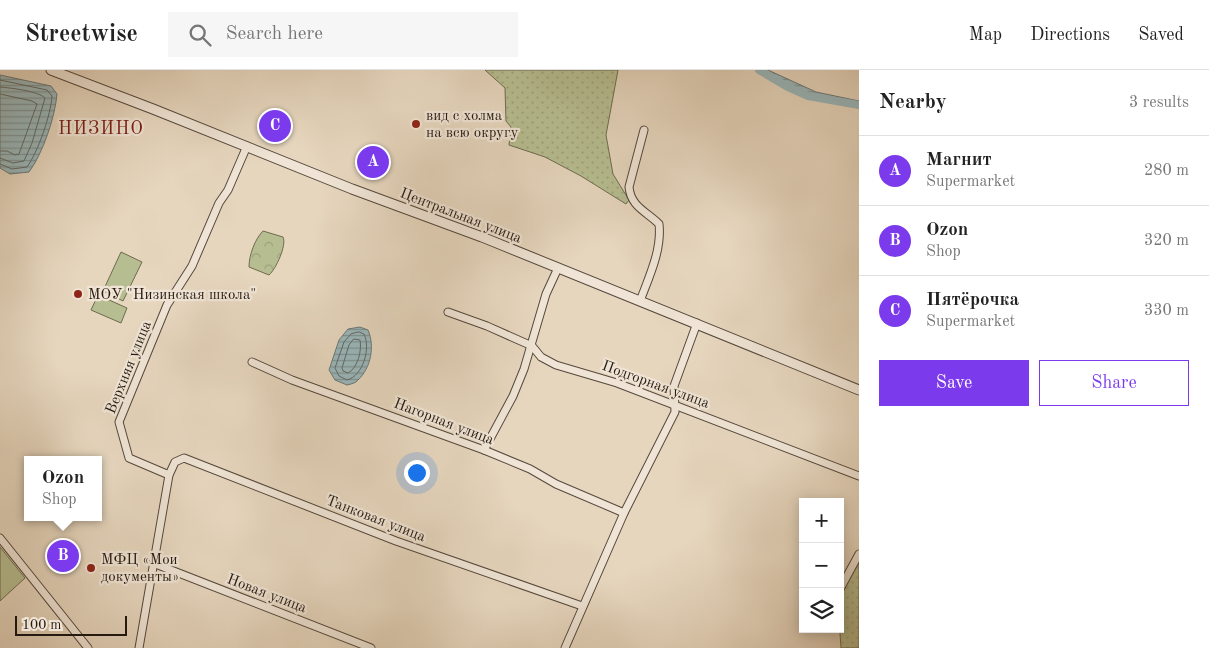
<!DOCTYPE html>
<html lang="en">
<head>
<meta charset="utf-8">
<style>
  :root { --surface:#fff; --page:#f6f6f6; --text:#222; --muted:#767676; --line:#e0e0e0; --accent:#7c3aed }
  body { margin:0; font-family:"Old Standard TT",serif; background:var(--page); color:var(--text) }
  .controls { position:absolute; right:15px; bottom:15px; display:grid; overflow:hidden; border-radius:0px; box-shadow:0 2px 12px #0003 }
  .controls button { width:45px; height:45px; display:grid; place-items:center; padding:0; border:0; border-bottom:1px solid var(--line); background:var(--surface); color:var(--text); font:25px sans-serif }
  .scale { position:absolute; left:15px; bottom:12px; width:112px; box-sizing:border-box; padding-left:5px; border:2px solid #251910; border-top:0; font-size:14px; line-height:18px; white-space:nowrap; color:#251910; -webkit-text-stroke:4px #efe4d5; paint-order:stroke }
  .you { position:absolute; left:416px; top:402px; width:18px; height:18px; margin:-12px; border:4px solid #fff; border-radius:50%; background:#1a73e8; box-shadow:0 0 0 8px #1a73e833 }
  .badge { display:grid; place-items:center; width:32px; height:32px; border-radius:50%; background:var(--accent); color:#fff; font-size:16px; font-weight:700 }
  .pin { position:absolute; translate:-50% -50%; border:2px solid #fff; box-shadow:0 1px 5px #0006 }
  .popup { position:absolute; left:24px; top:386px; width:78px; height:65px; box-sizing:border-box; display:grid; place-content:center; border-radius:0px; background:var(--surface); filter:drop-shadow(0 1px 4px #0005); font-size:16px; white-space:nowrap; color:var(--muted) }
  .popup b { font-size:19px; color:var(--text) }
  .popup::after { content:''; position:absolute; left:50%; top:100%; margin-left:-10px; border:10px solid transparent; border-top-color:var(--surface) }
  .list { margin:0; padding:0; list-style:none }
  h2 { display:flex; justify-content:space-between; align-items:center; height:65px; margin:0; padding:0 20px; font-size:21px }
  h2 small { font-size:16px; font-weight:400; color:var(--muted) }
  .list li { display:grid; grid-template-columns:32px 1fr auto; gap:15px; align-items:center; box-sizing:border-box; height:70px; padding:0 20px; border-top:1px solid var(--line) }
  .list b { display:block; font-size:19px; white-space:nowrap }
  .list p { margin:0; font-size:16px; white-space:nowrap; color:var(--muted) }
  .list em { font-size:16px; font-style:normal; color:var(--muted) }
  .actions { display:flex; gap:10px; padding:15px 20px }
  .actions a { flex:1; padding:11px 0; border:1px solid var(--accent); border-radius:0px; text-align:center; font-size:18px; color:var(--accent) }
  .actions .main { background:var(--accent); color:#fff }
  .icon { flex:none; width:28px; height:28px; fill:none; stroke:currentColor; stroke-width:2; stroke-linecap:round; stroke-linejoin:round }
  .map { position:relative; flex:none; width:859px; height:578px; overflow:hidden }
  header { display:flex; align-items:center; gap:30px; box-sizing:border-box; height:70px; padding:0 25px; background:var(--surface); border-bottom:1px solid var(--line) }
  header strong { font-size:24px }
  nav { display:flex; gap:28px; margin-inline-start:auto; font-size:18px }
  .search { width:350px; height:45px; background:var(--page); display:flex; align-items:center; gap:12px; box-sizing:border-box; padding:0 18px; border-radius:0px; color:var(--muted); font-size:19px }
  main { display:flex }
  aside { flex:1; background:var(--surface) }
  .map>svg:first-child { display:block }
</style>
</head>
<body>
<header>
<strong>Streetwise</strong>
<div class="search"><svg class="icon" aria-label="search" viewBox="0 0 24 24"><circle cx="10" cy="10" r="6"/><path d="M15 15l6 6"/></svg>Search here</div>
<nav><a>Map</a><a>Directions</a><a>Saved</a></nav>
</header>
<main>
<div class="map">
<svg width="859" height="578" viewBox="0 0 859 578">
  <defs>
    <pattern id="grass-dots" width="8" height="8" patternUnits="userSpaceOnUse" patternTransform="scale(1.25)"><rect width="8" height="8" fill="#b6bd90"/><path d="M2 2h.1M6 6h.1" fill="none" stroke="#9ca27b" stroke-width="1.8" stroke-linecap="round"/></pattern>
    <pattern id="park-crowns" width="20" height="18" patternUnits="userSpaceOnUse" patternTransform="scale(1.25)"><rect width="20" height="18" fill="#b6bd90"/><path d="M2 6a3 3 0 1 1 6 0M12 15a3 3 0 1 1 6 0" fill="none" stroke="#9ca27b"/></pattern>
    <pattern id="water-rules" width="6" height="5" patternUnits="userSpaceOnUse" patternTransform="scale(1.25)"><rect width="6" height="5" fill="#9ab7bb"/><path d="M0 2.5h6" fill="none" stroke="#7d9497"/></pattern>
  </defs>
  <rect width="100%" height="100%" fill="#e6d6be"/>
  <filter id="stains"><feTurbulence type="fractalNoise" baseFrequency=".004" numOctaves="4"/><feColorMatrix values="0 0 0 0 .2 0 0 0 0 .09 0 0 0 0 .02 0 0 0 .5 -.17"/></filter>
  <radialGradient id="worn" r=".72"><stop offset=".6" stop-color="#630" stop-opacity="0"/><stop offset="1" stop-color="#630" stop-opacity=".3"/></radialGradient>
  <!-- grass -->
  <g fill="url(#grass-dots)" stroke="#6e6b50">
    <path d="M485 0H618L606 65 613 104 629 130 626 134 581 106 545 87 509 75 511 57 506 51 505 18Z"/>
    <path d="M859 489V578H841C840 563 838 543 841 528 843 514 852 501 859 489Z"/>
  </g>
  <!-- park -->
  <path fill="url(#park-crowns)" stroke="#6e6b50" d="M263 161 283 167C287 175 276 199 269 205L249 197C249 185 255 169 263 161Z"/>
  <!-- garden -->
  <g fill="#b6bd90" stroke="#6e6b50">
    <path d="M121 182 142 192 123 231 103 221Z"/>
    <path d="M98 225 127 238 121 253 91 240Z"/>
    <path d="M0 477 25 508 0 531Z"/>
  </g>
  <!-- water -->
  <g fill="url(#water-rules)" stroke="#6b7877">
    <path d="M755 0H768L816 22 859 31V35L801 22 773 7Z"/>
    <path d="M0 5 51 16 57 24C55 47 43 83 29 102L10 104 0 98Z"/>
    <path d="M360 257 368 260C375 276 371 298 358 310 356 313 351 314 347 315L335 310 329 300 339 270 348 259Z"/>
  </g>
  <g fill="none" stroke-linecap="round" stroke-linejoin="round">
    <!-- shore -->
    <g stroke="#606866" stroke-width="1">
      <path d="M0 10 47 20 52 26C51 44 38 82 27 97L12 99 0 94"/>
      <path d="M0 17C11 18 38 21 45 28L32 73 24 91 13 93 0 88"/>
      <path d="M0 24 32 31 37 34 19 84 15 85 7 81H0"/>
      <path d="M359 262 364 264C371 278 363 306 347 310L339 306 335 298 344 272 351 264Z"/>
      <path d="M354 269 360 270C362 280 358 298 348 303L343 301 342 298 349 275Z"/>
    </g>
    <!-- canal -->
    <path stroke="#9ab7bb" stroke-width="8" d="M759 0 786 16 808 26 859 35"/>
    <!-- minor casing -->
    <g stroke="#55483c" stroke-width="9">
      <g id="minor">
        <path d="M640 231C649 207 662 180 659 154 646 141 631 137 629 117L644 60"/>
        <path d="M448 242 487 256 532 276 541 287 556 295 617 313 859 406"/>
        <path d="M252 292 292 310 484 380 530 399 556 414 624 443"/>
        <path d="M484 380 513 326 524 299 546 224 558 198"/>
        <path d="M169 405 129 388 119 352 167 235 192 196 219 133 228 120 247 76"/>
        <path d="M0 468 88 578"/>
        <path d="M153 493 371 578"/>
        <path d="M840 519 859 484"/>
        <path d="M139 578 169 405 175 392 184 388 396 471 582 536"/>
        <path d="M565 578 624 443 675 342 674 316 697 253"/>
      </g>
    </g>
    <!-- tertiary casing -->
    <g stroke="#55483c" stroke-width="11">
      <path id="tertiary" d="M51 0 153 39 352 119 482 167 859 320"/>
    </g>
    <!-- minor -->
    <use href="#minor" stroke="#efe4d5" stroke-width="7"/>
    <!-- tertiary -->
    <use href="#tertiary" stroke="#efe4d5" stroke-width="9"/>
  </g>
  <!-- markers -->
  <g fill="#8f2418" stroke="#efe4d5" stroke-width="2">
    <circle cx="416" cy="54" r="5"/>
    <circle cx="78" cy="224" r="5"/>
    <circle cx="91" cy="498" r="5"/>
  </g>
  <g text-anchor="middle" stroke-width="4.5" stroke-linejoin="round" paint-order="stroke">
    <!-- poi labels -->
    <g font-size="15" fill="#251910" stroke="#efe4d5" text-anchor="start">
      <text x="426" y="50">вид с холма<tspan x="426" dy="17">на всю округу</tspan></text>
      <text x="88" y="229">МОУ "Низинская школа"</text>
      <text x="101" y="494">МФЦ «Мои<tspan x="101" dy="17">документы»</tspan></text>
    </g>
    <!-- street labels -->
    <g font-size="15" fill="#251910" stroke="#efe4d5">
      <text transform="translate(461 145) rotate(21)" y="5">Центральная улица</text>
      <text transform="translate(128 297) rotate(-68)" y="5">Верхняя улица</text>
      <text transform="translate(656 314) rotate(20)" y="5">Подгорная улица</text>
      <text transform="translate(444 351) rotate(21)" y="5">Нагорная улица</text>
      <text transform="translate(376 448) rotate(21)" y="5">Танковая улица</text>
      <text transform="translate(267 523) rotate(21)" y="5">Новая улица</text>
    </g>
    <!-- quarter labels -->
    <g font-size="18" letter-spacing="1" fill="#7a1f14" stroke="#efe4d5">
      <text x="101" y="64">НИЗИНО</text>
    </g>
  </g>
  <rect width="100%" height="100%" filter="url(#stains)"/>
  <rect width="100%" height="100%" fill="url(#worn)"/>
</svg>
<div class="controls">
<button>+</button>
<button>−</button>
<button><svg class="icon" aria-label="layers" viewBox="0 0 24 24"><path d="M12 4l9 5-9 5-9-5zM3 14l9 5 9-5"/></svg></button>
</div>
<div class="scale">100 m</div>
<div class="you"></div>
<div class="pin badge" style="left:373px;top:92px">A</div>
<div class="pin badge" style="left:63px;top:486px">B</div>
<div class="popup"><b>Ozon</b>Shop</div>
<div class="pin badge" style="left:275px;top:56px">C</div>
</div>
<aside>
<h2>Nearby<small>3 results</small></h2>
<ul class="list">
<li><span class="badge">A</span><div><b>Магнит</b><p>Supermarket</p></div><em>280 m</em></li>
<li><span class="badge">B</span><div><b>Ozon</b><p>Shop</p></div><em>320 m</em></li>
<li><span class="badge">C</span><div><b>Пятёрочка</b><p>Supermarket</p></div><em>330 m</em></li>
</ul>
<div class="actions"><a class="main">Save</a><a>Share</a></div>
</aside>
</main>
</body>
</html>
